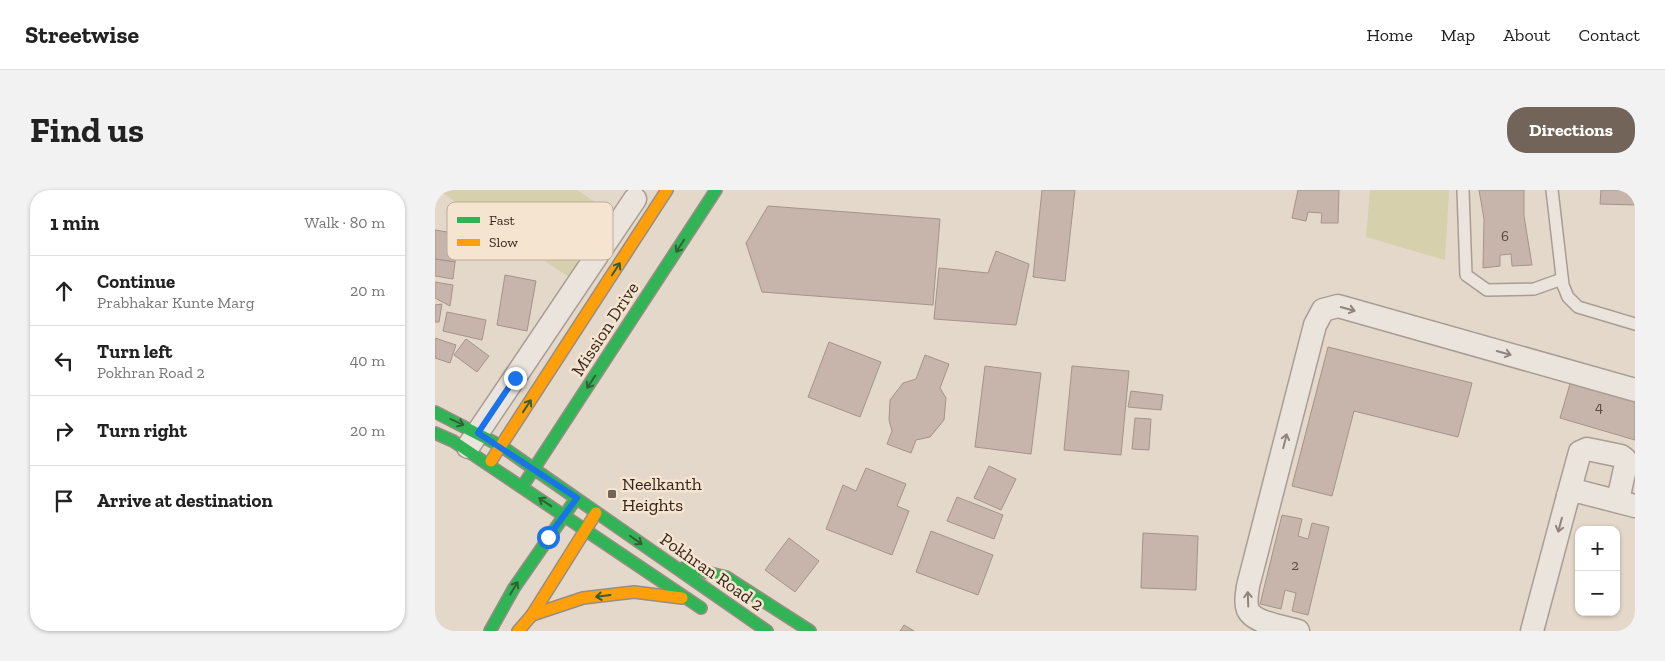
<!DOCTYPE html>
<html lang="en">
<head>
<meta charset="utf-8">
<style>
  :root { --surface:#fff; --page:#f2f2f2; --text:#222; --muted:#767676; --line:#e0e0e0; --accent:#736459 }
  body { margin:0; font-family:"Zilla Slab",serif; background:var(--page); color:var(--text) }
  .controls { position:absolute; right:15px; bottom:15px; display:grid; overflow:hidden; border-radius:10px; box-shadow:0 1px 4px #0004 }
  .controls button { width:45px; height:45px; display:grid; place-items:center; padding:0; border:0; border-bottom:1px solid var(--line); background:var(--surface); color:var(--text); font:25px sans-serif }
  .stop { position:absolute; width:15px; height:15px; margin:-11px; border:4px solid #1a73e8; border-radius:50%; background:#fff }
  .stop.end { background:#1a73e8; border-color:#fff; box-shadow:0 1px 5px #0008 }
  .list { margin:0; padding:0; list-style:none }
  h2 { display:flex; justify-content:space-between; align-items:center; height:65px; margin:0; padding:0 20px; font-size:21px }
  h2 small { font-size:16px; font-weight:400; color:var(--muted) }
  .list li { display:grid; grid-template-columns:32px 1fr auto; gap:15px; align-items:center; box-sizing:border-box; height:70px; padding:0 20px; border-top:1px solid var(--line) }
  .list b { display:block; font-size:19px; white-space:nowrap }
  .list p { margin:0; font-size:16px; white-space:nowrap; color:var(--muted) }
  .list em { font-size:16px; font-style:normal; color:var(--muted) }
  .icon { flex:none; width:28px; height:28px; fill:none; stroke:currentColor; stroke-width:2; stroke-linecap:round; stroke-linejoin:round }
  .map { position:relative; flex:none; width:1200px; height:441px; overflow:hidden; border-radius:20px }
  header { display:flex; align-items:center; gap:30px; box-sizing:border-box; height:70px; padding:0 25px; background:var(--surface); border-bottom:1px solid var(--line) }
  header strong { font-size:24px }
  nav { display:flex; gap:28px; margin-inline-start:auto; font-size:18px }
  .intro { display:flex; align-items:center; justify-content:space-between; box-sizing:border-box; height:120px; padding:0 30px }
  h1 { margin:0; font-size:35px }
  .button { padding:12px 22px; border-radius:20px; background:var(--accent); color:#fff; font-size:18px; font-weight:700 }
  main { display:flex; gap:30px; padding:0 30px }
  aside { flex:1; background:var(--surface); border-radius:20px; box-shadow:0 1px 4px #0004 }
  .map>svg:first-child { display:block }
</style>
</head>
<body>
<header>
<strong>Streetwise</strong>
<nav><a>Home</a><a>Map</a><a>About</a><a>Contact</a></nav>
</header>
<div class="intro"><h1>Find us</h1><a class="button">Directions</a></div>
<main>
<aside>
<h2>1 min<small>Walk · 80 m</small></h2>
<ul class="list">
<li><svg class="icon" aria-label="ahead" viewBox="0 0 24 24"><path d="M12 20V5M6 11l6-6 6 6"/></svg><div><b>Continue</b><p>Prabhakar Kunte Marg</p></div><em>20 m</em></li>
<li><svg class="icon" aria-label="left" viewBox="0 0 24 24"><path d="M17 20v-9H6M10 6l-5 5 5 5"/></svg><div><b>Turn left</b><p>Pokhran Road 2</p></div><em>40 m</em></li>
<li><svg class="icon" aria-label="right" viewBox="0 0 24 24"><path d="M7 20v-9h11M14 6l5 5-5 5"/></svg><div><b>Turn right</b></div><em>20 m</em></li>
<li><svg class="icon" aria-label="arrive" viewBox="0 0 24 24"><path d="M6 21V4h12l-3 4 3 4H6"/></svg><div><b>Arrive at destination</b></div></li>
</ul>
</aside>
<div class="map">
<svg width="1200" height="441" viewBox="0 0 1200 441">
  <rect width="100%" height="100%" fill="#e4d8ca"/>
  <!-- green -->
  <g fill="#d6d0ac">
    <path d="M3 0H142L177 23 134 87Z"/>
    <path d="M935 0H1014L1010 70 931 47Z"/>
  </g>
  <!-- building -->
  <g fill="#c7b5ab" stroke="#a4938a">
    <path d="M607 0H640L630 91 598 87Z"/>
    <path d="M863 0H904L903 33H886L887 23 873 22 871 31 857 28Z"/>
    <path d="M1044 0H1089V26L1097 75 1077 76 1076 64 1065 65V76L1048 78 1049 29Z"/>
    <path d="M1166 0H1200V15L1165 14Z"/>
    <path d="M333 16 505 29 498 115 327 102 311 53Z"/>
    <path d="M0 40 25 44 20 72 0 69Z"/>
    <path d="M561 61 594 74 581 135 499 129 504 78 553 83Z"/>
    <path d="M0 69 20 72 18 89 0 86Z"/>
    <path d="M70 85 101 91 92 141 62 135Z"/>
    <path d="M0 92 18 95 15 116 0 108Z"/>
    <path d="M7 114 4 132H0V115Z"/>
    <path d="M12 122 51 130 47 150 8 141Z"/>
    <path d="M0 148 21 155 15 173 0 168Z"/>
    <path d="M31 149 54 166 42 182 19 165Z"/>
    <path d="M394 152 446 172 425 227 373 207Z"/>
    <path d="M893 157 1037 193 1023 247 919 221 897 306 857 296Z"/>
    <path d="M490 165 514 174 505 198 511 208 509 230 495 247 481 250 476 263 452 254 457 241 454 230 455 210 468 193 481 189Z"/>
    <path d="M550 176 606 183 596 264 540 257Z"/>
    <path d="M637 176 694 181 686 265 629 260Z"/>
    <path d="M1137 187 1200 205V250L1125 228Z"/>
    <path d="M696 201 728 205 726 220 693 217Z"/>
    <path d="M700 228 716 229 714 260 697 259Z"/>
    <path d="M554 276 581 289 566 320 539 308Z"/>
    <path d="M431 278 471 294 462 316 474 321 457 365 391 339 408 295 421 301Z"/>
    <path d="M522 307 568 325 559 349 512 331Z"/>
    <path d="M847 325 867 329 863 346 873 349 877 333 894 337 873 425 857 421 861 403 850 400 846 419 825 414Z"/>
    <path d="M496 341 558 365 543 405 481 382Z"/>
    <path d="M708 343 763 346 761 400 706 398Z"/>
    <path d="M354 348 384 371 360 402 330 380Z"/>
    <path d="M469 435 479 441H465Z"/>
  </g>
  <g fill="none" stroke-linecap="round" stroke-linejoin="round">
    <!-- lane casing -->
    <g stroke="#a89d94" stroke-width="14">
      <g id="lane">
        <path d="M1028 0 1031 85 1052 100 1099 99 1127 89"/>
        <path d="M1117 0 1128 95 1133 107 1143 117 1200 134"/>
      </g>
    </g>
    <!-- street casing -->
    <g stroke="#a89d94" stroke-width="25">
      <g id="street">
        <path d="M33 257 200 9"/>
        <path d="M1133 306 1145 262 1152 259 1186 266 1190 269 1191 274 1183 310"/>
        <path d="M863 441C850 437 819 433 813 420 810 413 812 404 813 396L880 135 888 120 903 116 1200 200"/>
        <path d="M1097 441 1133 306 1142 301 1200 316"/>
      </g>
    </g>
    <!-- fast casing -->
    <g stroke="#988d84" stroke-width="14">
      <g id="fast">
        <path d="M0 222 66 256 332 441"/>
        <path d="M0 243 18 251 266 418"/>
        <path d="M89 294 281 0"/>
        <path d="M250 377 291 387 375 441"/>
        <path d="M55 441 79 398 140 310"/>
      </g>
    </g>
    <!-- slow casing -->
    <g stroke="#988d84" stroke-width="14">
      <g id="slow">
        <path d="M56 271 232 0"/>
        <path d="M97 425 148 408 199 402 247 408"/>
        <path d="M83 441 97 425 161 323"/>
      </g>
    </g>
    <!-- lane -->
    <use href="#lane" stroke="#ebe4dc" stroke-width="11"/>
    <!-- street -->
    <use href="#street" stroke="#ebe4dc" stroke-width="22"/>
    <!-- fast -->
    <use href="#fast" stroke="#30b455" stroke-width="11"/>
    <!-- slow -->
    <use href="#slow" stroke="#ff9f0a" stroke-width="11"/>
  </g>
  <!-- one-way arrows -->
  <defs><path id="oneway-shaft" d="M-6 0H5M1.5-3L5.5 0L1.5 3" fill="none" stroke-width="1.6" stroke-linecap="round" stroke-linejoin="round" transform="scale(1.25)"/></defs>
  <g stroke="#345e33">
    <use href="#oneway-shaft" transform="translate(245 56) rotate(123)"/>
    <use href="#oneway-shaft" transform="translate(181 79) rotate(-57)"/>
    <use href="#oneway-shaft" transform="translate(156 192) rotate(123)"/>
    <use href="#oneway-shaft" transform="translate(92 216) rotate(-57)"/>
    <use href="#oneway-shaft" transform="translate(22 232) rotate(25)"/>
    <use href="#oneway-shaft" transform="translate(110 312) rotate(-147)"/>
    <use href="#oneway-shaft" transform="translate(201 350) rotate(35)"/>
    <use href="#oneway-shaft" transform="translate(79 398) rotate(-59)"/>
    <use href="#oneway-shaft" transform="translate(168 406) rotate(173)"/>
  </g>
  <g stroke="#90847c">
    <use href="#oneway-shaft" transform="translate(913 119) rotate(16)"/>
    <use href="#oneway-shaft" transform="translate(1069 163) rotate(16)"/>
    <use href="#oneway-shaft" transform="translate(850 251) rotate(-76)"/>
    <use href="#oneway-shaft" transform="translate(1125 335) rotate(105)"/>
    <use href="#oneway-shaft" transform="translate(813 409) rotate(-92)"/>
  </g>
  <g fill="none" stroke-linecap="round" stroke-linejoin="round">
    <!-- route -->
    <path stroke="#1a73e8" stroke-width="6" d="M80 188 43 243 142 308 113 347"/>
  </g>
  <!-- markers -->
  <rect fill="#736459" stroke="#f5e4cf" stroke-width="2" x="172" y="299" width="10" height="10" rx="2.5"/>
  <g text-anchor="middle" stroke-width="5" stroke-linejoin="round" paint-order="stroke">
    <!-- number labels -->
    <g font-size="15" fill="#5a4940">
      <text x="1070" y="51">6</text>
      <text x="1164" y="222">4</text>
      <text x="860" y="380">2</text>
    </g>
    <!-- street labels -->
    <g font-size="18" fill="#36251c" stroke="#f5e4cf">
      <text transform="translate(170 139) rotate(-57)" y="6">Mission Drive</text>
      <text transform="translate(277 382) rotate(35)" y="6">Pokhran Road 2</text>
    </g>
    <!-- poi labels -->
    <g font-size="18" fill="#36251c" stroke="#f5e4cf" text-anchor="start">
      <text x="187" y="300">Neelkanth<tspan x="187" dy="21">Heights</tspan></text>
    </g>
  </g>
  <!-- legend -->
  <rect x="12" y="12" width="166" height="58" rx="8" fill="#f5e4cf" stroke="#bcab99" stroke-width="1"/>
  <rect x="22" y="27" width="23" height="6" fill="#30b455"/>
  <rect x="22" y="49" width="23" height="7" fill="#ff9f0a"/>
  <g font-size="14" fill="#36251c">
    <text x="54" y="35">Fast</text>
    <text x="54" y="57">Slow</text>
  </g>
</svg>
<div class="controls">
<button>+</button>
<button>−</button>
</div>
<div class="stop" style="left:113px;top:347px"></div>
<div class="stop end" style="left:80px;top:188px"></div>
</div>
</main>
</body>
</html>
